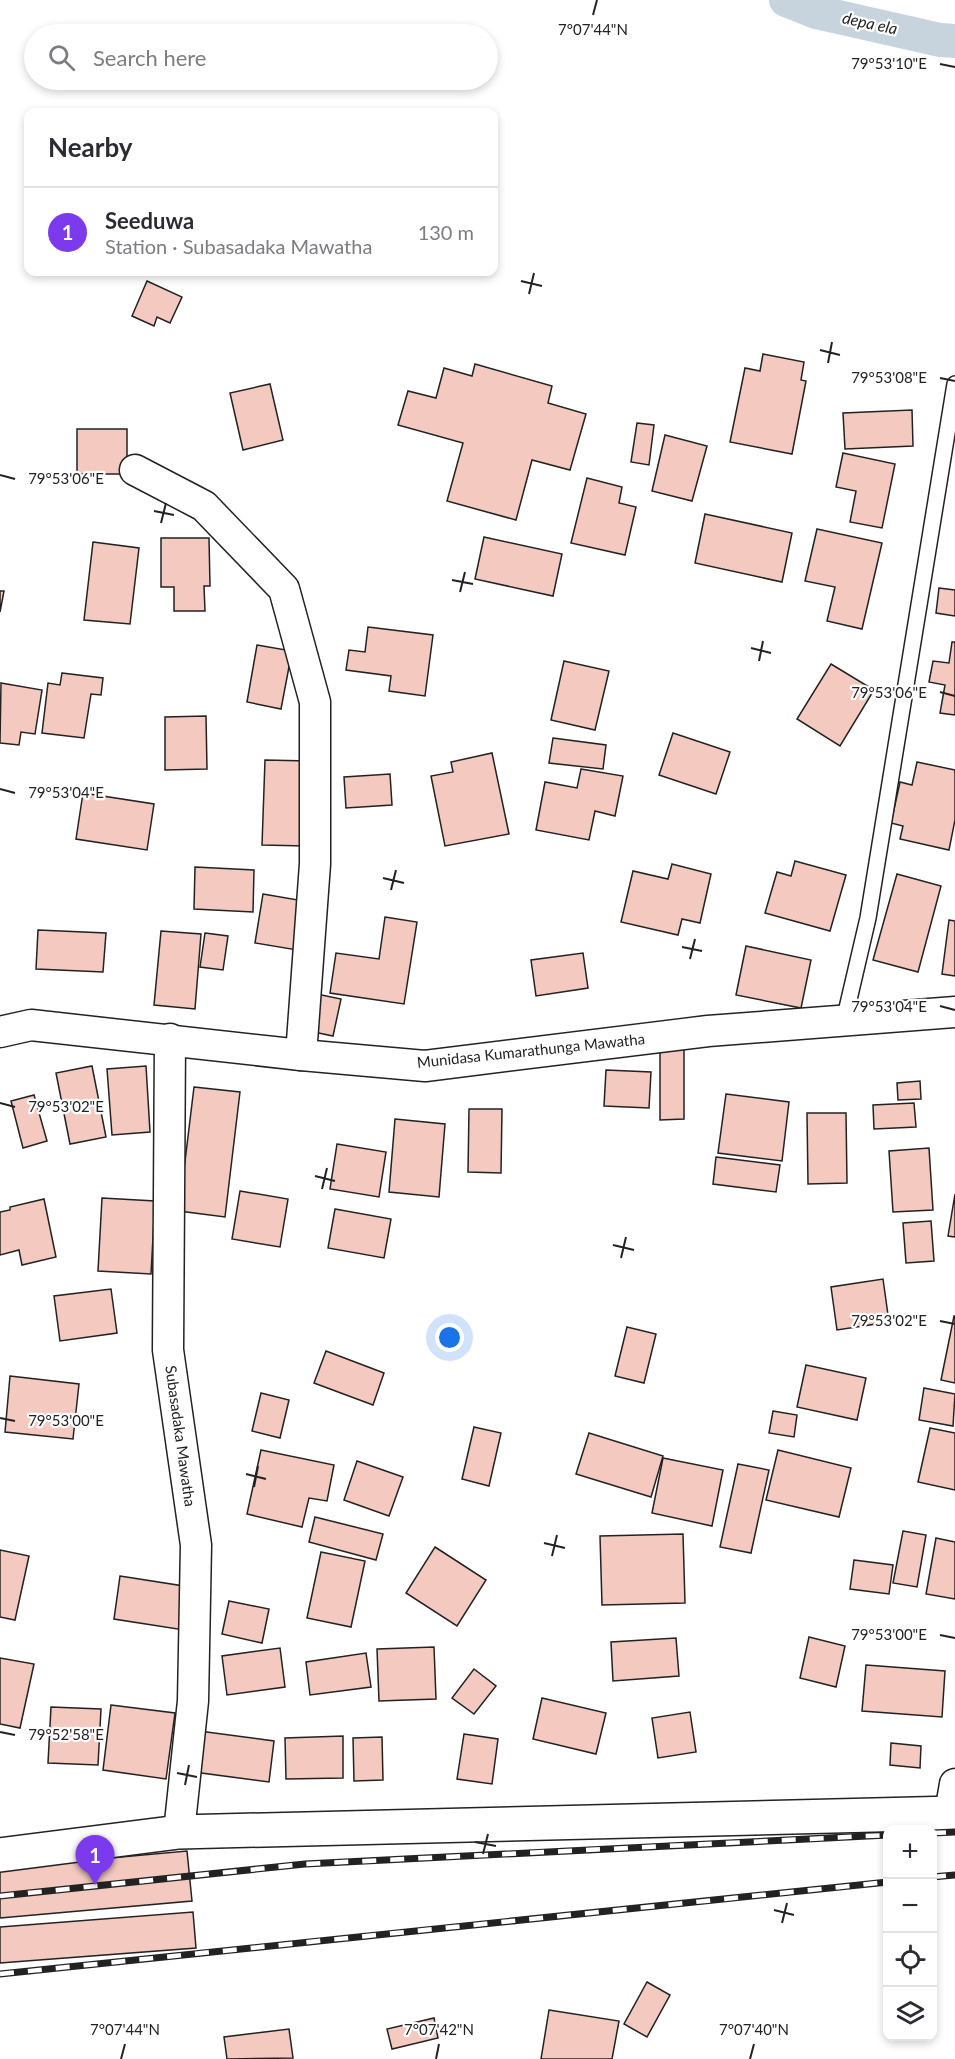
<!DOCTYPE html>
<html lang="en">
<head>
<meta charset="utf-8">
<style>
  :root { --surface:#fff; --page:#f2f2f3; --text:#2b2b33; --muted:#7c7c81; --line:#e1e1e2; --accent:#7c3aed }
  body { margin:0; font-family:Lato,sans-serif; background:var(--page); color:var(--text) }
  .controls { position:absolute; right:18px; bottom:18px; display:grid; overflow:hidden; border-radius:12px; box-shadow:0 3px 9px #0003 }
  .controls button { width:54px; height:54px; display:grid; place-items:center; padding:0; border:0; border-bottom:2px solid var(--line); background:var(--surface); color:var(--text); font:30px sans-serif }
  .you { position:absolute; left:450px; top:1338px; width:21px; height:21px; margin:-15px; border:4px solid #fff; border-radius:50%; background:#1a73e8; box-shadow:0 0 0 9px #1a73e833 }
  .badge { display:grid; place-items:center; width:39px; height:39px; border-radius:50%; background:var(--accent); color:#fff; font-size:20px; font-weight:700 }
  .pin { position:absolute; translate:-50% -50px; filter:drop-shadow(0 2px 3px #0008) }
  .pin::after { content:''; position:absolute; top:32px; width:21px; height:18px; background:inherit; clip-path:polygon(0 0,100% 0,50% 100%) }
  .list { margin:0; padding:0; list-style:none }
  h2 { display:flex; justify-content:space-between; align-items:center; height:78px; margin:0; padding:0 24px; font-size:26px }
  h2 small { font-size:20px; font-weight:400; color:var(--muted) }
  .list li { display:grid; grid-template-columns:39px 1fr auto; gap:18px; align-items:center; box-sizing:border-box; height:90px; padding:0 24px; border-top:2px solid var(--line) }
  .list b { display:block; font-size:22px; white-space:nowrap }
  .list p { margin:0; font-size:20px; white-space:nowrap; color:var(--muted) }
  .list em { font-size:20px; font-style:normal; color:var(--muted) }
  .icon { flex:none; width:33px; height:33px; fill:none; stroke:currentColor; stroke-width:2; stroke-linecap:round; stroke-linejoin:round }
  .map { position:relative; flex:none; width:955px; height:2059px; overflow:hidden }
  .search { position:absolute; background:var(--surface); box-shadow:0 3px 9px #0003; left:24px; top:24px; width:474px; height:66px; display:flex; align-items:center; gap:15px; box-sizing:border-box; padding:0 21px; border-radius:33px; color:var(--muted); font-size:22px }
  .panel { position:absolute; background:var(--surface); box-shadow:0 3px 9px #0003; left:24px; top:108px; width:474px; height:168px; border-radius:12px }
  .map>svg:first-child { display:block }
</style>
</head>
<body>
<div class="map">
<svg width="955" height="2059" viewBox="0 0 955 2059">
  <rect width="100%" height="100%" fill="#fff"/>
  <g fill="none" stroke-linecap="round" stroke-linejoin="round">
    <!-- canal -->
    <path stroke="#c7d3dd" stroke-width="34" d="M786 0 816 12 940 40 955 41"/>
  </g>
  <!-- building -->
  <g fill="#f3c9c0" stroke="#222" stroke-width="1.5">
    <path d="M147 281 182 297 170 323 157 317 154 326 132 316Z"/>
    <path d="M763 354 804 362 801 380 806 381 792 454 730 442 745 368 760 371Z"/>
    <path d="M475 364 552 386 548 403 586 414 570 470 532 460 516 520 447 501 463 443 398 425 408 391 436 398 444 368 472 376Z"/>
    <path d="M270 384 283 440 243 450 230 393Z"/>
    <path d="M912 410 913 446 845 449 843 413Z"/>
    <path d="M637 423 654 425 649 465 631 462Z"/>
    <rect x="77" y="429" width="50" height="45"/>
    <path d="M665 435 707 446 692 501 652 491Z"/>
    <path d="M843 453 895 464 882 528 850 522 856 491 836 487Z"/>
    <path d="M587 478 622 487 619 503 636 507 625 555 571 543Z"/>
    <path d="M705 514 792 533 782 582 695 563Z"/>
    <path d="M817 529 882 543 862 629 827 621 835 587 805 581Z"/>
    <path d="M484 537 562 554 553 596 475 579Z"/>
    <path d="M161 538H209L210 586H204L205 611H174V587H161Z"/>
    <path d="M93 542 139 548 130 624 84 620Z"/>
    <path d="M939 588 955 590V616L936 613Z"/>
    <path d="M0 591H4L0 612Z"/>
    <path d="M368 627 433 635 425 696 389 691 391 676 346 670 349 650 365 652Z"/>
    <path d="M952 642H955V715L940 713 945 685 929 682 933 661 949 663Z"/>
    <path d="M257 645 292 651 281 709 247 702Z"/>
    <path d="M564 661 609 671 595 730 551 720Z"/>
    <path d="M831 664 874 690 840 746 797 719Z"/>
    <path d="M62 673 103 678 101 695 91 694 84 738 42 733 48 683 60 685Z"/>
    <path d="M1 683 42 690 35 734 21 732 19 745 0 743Z"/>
    <path d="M206 716 207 769 165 770V717Z"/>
    <path d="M673 733 730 752 716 794 659 775Z"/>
    <path d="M553 738 606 745 603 769 549 763Z"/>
    <path d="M492 753 509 834 445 846 431 776 453 772 451 762Z"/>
    <path d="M265 760 309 761 306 846 262 845Z"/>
    <path d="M917 762 955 770V820L949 850 900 839 903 826 891 823 900 782 912 785Z"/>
    <path d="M581 769 623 776 615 816 595 811 589 840 536 830 545 782 577 788Z"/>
    <path d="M390 774 392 805 346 808 344 777Z"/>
    <path d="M83 793 154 804 147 850 76 839Z"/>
    <path d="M795 861 846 875 830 931 765 913 777 872 791 876Z"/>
    <path d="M672 864 711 874 700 923 682 919 678 935 621 922 633 871 668 879Z"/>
    <path d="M195 867 254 870 253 912 194 909Z"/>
    <path d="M897 874 941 886 918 972 873 960Z"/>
    <path d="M263 894 304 901 297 950 255 943Z"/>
    <path d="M385 917 417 922 404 1004 330 993 336 953 379 959Z"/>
    <path d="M949 920 955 921V976L942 974Z"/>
    <path d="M38 930 106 933 103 972 36 969Z"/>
    <path d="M161 931 201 934 195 1009 154 1005Z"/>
    <path d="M205 933 228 936 223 970 200 967Z"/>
    <path d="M746 946 811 960 801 1008 736 995Z"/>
    <path d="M583 953 588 988 536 996 531 960Z"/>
    <path d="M312 993 341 999 333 1036 304 1030Z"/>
    <path d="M684 1046V1119L660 1120V1047Z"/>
    <path d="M92 1066 106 1137 70 1144 56 1073Z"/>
    <path d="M146 1066 150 1132 112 1135 107 1069Z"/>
    <path d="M606 1070 651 1072 649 1108 604 1106Z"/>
    <path d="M920 1081 921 1099 898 1100 897 1083Z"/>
    <path d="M194 1087 240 1092 225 1217 179 1211Z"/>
    <path d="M726 1094 789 1102 782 1161 718 1153Z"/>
    <path d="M34 1095 47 1141 23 1148 11 1101Z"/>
    <path d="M914 1103 916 1127 874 1129 873 1105Z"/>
    <path d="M469 1109H502L501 1173 468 1172Z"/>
    <path d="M807 1113H846L847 1183 808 1184Z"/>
    <path d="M395 1119 445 1124 439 1197 389 1192Z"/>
    <path d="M337 1144 386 1152 379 1197 330 1189Z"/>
    <path d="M929 1148 933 1210 893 1212 889 1151Z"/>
    <path d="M716 1157 780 1165 776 1192 713 1184Z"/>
    <path d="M240 1191 288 1199 280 1247 232 1239Z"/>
    <path d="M955 1194V1237L948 1236Z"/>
    <path d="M102 1198 155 1201 151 1274 98 1271Z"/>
    <path d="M44 1199 56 1257 22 1265 19 1250 0 1255V1212L10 1210V1207Z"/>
    <path d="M335 1209 391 1219 384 1258 328 1248Z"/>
    <path d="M931 1221 934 1261 906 1263 903 1223Z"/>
    <path d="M883 1279 889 1322 837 1330 831 1287Z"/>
    <path d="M111 1289 117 1333 60 1341 54 1296Z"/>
    <path d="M954 1316H955V1383L941 1380Z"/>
    <path d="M627 1327 656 1334 644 1383 615 1376Z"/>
    <path d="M326 1351 384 1373 373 1405 314 1383Z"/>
    <path d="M806 1365 866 1378 857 1420 797 1407Z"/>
    <path d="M10 1376 79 1384 73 1439 5 1432Z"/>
    <path d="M924 1388 955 1394 953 1426 919 1420Z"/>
    <path d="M261 1393 289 1400 280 1438 252 1431Z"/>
    <path d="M773 1411 797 1415 794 1437 769 1433Z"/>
    <path d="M474 1427 501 1433 489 1486 462 1479Z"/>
    <path d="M930 1428 955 1433V1490L918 1482Z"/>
    <path d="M589 1433 663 1456 651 1497 576 1474Z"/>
    <path d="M261 1450 334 1465 327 1501 309 1498 302 1527 247 1514Z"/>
    <path d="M778 1450 851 1468 839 1517 766 1500Z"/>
    <path d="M663 1458 723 1470 712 1526 652 1513Z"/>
    <path d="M357 1461 403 1477 389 1516 344 1500Z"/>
    <path d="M738 1464 769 1470 751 1553 720 1547Z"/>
    <path d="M315 1517 383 1534 376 1560 309 1542Z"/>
    <path d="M903 1531 926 1535 917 1587 893 1583Z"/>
    <path d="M683 1534 685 1603 602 1605 600 1536Z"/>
    <path d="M936 1538 955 1542V1599L926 1594Z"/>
    <path d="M435 1547 486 1580 457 1626 406 1593Z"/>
    <path d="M0 1550 29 1556 15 1620 0 1617Z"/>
    <path d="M321 1552 365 1561 351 1627 307 1618Z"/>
    <path d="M854 1560 893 1565 889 1594 850 1589Z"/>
    <path d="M120 1576 190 1587 184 1630 114 1619Z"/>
    <path d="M229 1601 269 1609 262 1643 222 1634Z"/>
    <path d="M809 1637 845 1646 836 1687 800 1678Z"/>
    <path d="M676 1638 679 1676 613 1681 611 1642Z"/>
    <path d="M434 1647 436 1699 379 1701 377 1649Z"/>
    <path d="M280 1648 285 1687 227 1695 222 1656Z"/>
    <path d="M366 1653 371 1687 310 1695 306 1662Z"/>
    <path d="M0 1658 34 1664 20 1728 0 1724Z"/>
    <path d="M866 1665 945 1671 942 1717 862 1711Z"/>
    <path d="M474 1669 496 1686 474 1714 452 1698Z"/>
    <path d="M542 1698 606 1713 596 1754 533 1739Z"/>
    <path d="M111 1705 175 1713 166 1779 103 1770Z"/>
    <path d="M51 1707 101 1709 98 1765 48 1763Z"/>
    <path d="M690 1712 696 1752 658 1758 652 1718Z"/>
    <path d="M199 1731 274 1741 269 1782 194 1772Z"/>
    <path d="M464 1734 498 1739 492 1784 457 1779Z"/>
    <path d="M343 1736V1778L286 1779 285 1738Z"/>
    <path d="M382 1737 383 1780 354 1781 353 1738Z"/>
    <path d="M891 1743 921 1746 920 1768 890 1765Z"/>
    <path d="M187 1851 192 1901 0 1918V1868Z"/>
    <path d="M193 1912 196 1948 0 1963V1927Z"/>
    <path d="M647 1982 670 1995 647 2037 624 2024Z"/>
    <path d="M549 2010 619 2021 612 2059H541Z"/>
    <path d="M434 2018 438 2038 392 2049 387 2029Z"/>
    <path d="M289 2029 293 2058 227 2059 224 2037Z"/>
  </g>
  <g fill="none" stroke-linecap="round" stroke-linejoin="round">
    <!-- service casing -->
    <g stroke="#222" stroke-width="18">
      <path id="service" d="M844 1021 868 918 955 384"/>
    </g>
    <!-- minor casing -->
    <g stroke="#222" stroke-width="33">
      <g id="minor">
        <path d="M135 470 204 506 284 589 315 702V864L301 1055"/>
        <path d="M0 1032 31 1025 301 1055 425 1066 708 1031 955 1012"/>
        <path d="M170 1039 168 1350 196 1545 193 1701 179 1832"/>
        <path d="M950 1813 955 1784"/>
      </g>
    </g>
    <!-- tertiary casing -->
    <g stroke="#222" stroke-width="36">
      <path id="tertiary" d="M0 1855 179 1832 955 1813"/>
    </g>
    <!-- service -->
    <use href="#service" stroke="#fff" stroke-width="15"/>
    <!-- minor -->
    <use href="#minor" stroke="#fff" stroke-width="30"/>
    <!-- tertiary -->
    <use href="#tertiary" stroke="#fff" stroke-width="33"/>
    <!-- rail casing -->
    <g stroke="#222" stroke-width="7">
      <g id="rail">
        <path d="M932 1833 955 1832"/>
        <path d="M932 1877 955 1875"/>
        <path d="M0 1896 305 1864 888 1835"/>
        <path d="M0 1974 888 1882"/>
      </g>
    </g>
    <!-- rail -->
    <use href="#rail" stroke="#fff" stroke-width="4.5" stroke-dasharray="14" stroke-linecap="butt"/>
  </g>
  <!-- ticks -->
  <path fill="none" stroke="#222" stroke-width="2" d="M593 15 597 0M940 64 955 67M521 281 542 286M529 294 534 273M820 350 840 355M828 363 832 342M940 378 955 381M0 475 15 479M154 511 174 515M161 523 166 503M452 580 473 584M460 592 465 572M751 648 771 653M759 661 763 641M940 692 955 696M0 789 15 793M383 878 404 883M391 890 396 870M682 947 702 951M690 959 695 939M940 1006 955 1010M0 1103 15 1107M315 1176 335 1181M322 1189 327 1168M613 1245 634 1250M621 1258 626 1237M940 1321 955 1324M0 1418 15 1421M246 1474 266 1479M254 1487 258 1466M544 1543 565 1548M552 1556 557 1535M940 1635 955 1638M0 1732 15 1735M177 1773 197 1777M185 1785 189 1765M475 1842 496 1846M483 1854 488 1834M774 1910 794 1915M782 1923 787 1903M121 2059 125 2044M436 2059 439 2044M750 2059 754 2044"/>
  <g text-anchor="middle" stroke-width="4.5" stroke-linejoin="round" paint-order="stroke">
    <!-- street labels -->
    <g font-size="15" fill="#222" stroke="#fff">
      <text transform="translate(531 1051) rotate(-6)" y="5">Munidasa Kumarathunga Mawatha</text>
      <text transform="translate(180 1436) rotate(82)" y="5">Subasadaka Mawatha</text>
    </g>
    <!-- water labels -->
    <g font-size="16" font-style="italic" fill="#222" stroke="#fff">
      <text transform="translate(870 23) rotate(12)" y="6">depa ela</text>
    </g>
  </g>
  <g font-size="15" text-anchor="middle" fill="#222" stroke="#fff" stroke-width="4.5" stroke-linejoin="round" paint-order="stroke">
    <text x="593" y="35">7°07'44"N</text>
    <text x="889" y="69">79°53'10"E</text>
    <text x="889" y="383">79°53'08"E</text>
    <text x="66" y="484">79°53'06"E</text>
    <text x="889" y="698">79°53'06"E</text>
    <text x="66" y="798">79°53'04"E</text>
    <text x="889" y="1012">79°53'04"E</text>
    <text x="66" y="1112">79°53'02"E</text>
    <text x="889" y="1326">79°53'02"E</text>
    <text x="66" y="1426">79°53'00"E</text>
    <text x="889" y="1640">79°53'00"E</text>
    <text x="66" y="1740">79°52'58"E</text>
    <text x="125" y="2035">7°07'44"N</text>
    <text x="439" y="2035">7°07'42"N</text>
    <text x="754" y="2035">7°07'40"N</text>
  </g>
</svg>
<div class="controls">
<button>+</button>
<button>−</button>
<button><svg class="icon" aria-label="locate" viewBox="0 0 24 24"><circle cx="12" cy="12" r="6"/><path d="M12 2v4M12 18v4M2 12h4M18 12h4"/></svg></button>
<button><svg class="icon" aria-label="layers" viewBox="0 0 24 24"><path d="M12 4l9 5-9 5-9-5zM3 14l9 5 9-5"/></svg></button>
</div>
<div class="you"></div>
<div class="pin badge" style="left:95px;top:1885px">1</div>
<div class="search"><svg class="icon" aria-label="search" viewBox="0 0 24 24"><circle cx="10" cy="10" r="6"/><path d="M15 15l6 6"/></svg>Search here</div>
<section class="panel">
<h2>Nearby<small></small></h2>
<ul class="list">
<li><span class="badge">1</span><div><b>Seeduwa</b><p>Station · Subasadaka Mawatha</p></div><em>130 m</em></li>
</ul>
</section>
</div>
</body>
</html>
